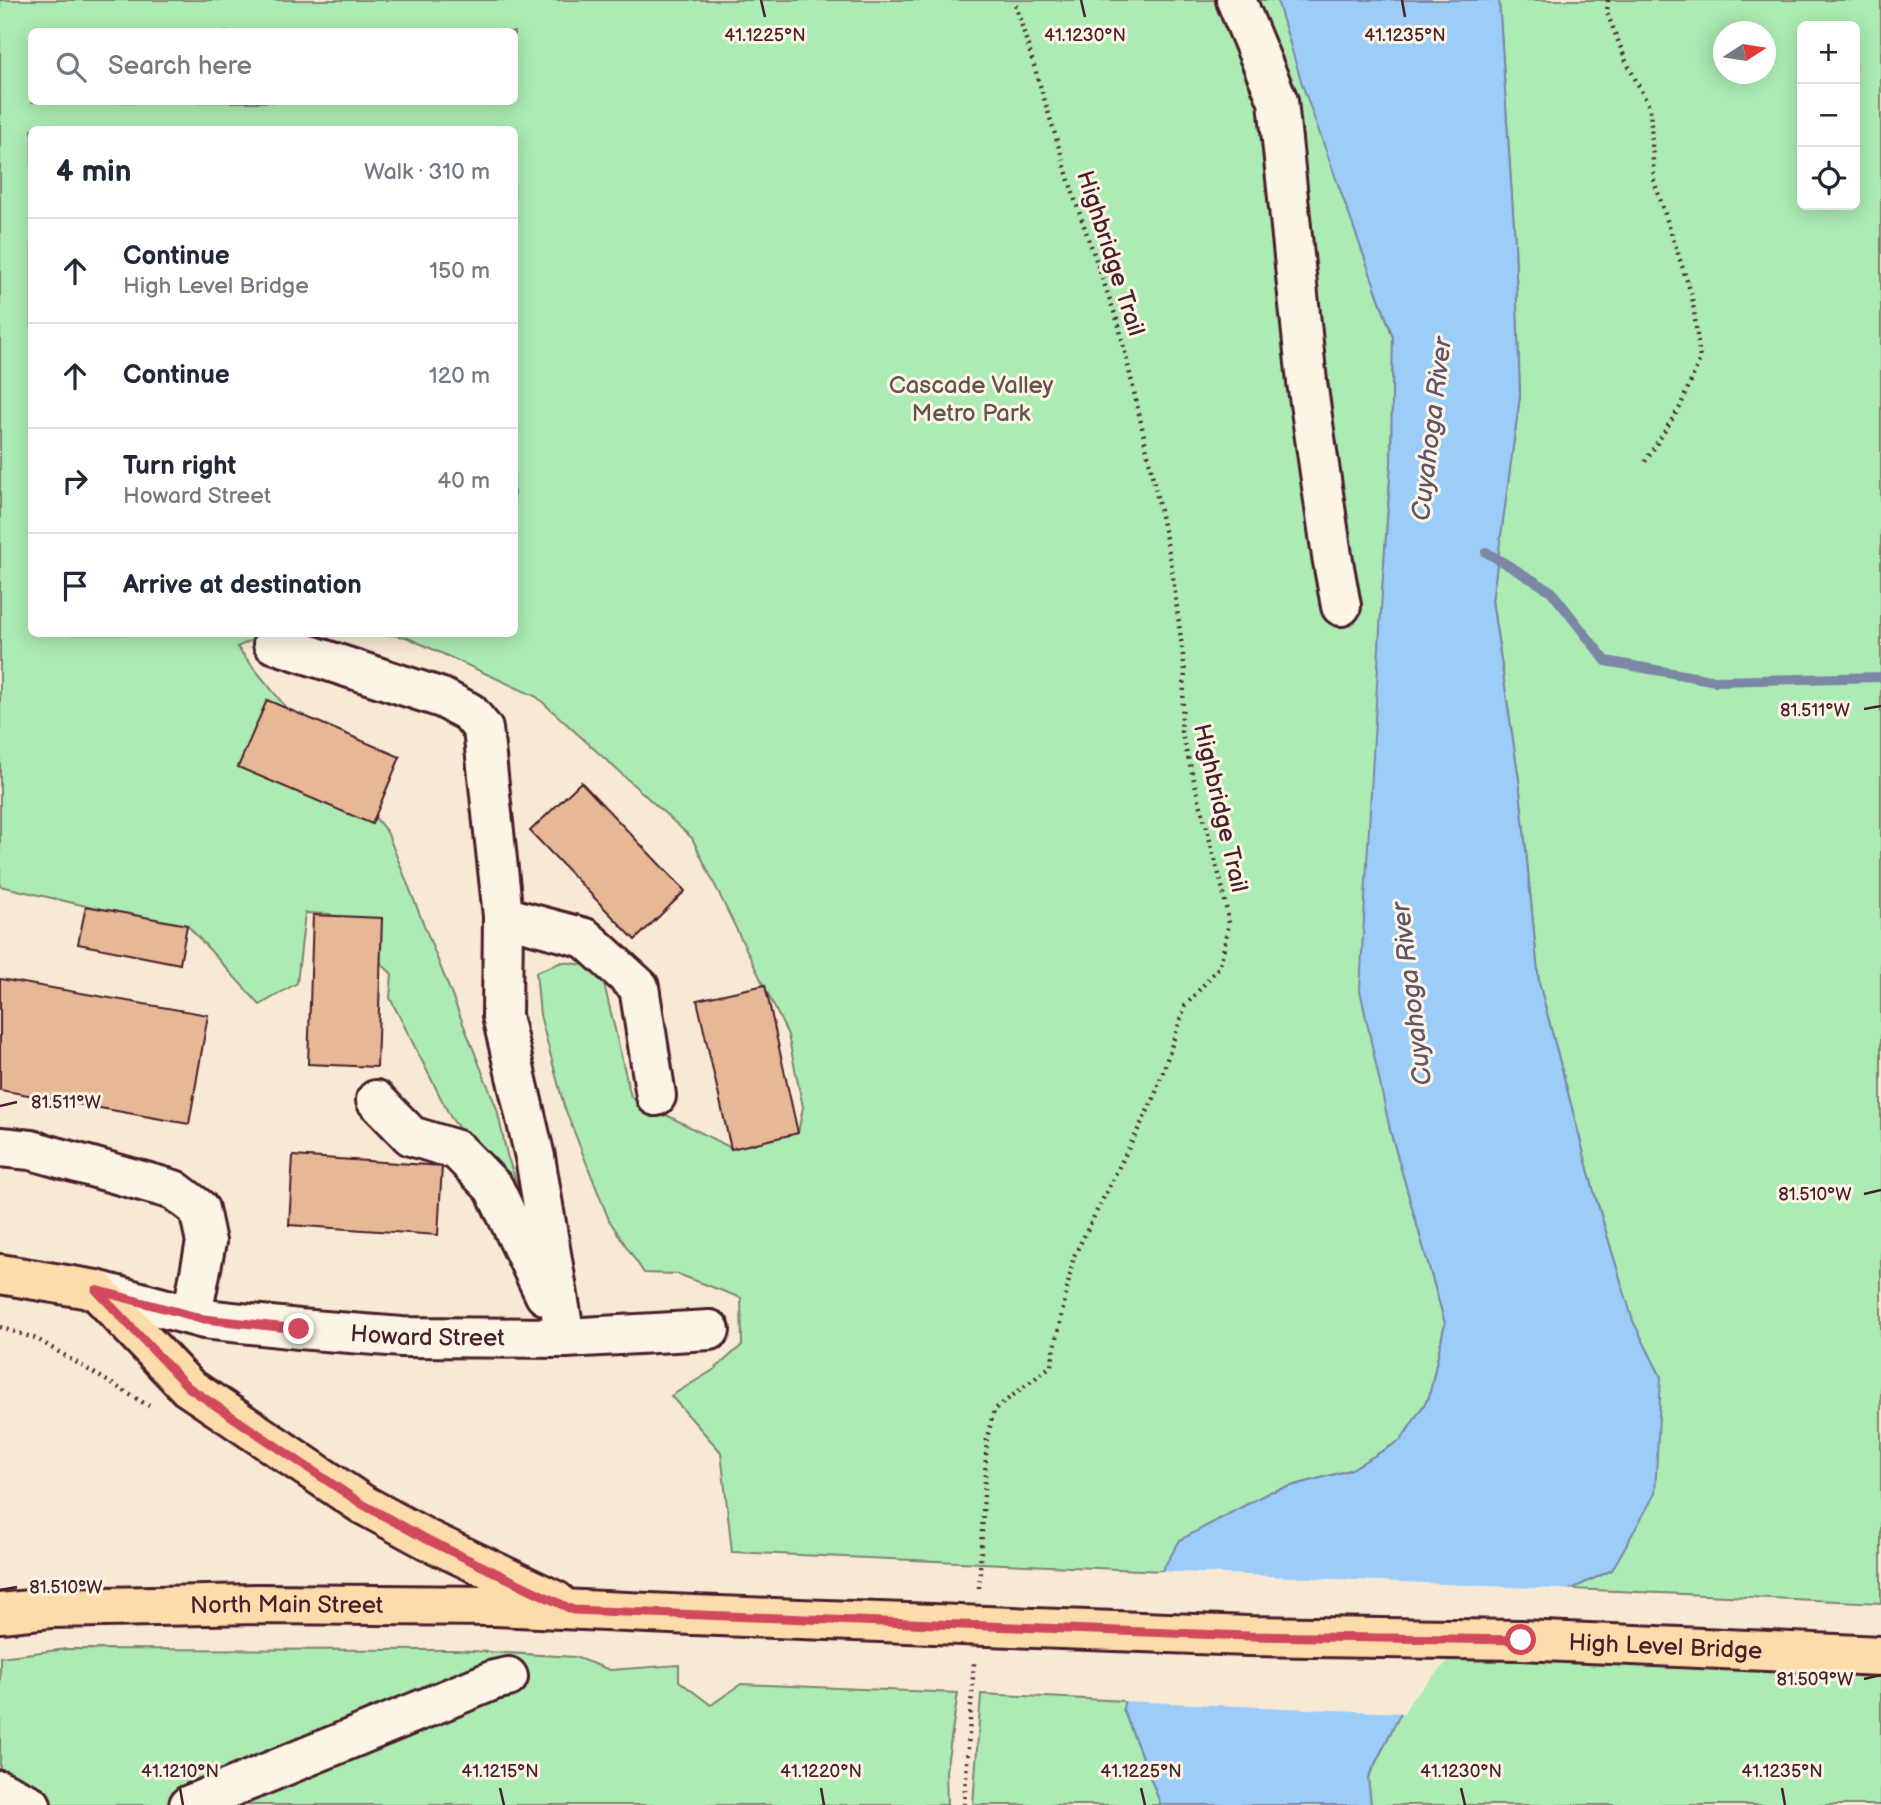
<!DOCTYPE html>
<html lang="en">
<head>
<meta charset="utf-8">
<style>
  :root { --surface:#fff; --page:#f2f2f3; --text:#1f2937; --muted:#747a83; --line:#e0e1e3 }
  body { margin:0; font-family:"Balsamiq Sans",sans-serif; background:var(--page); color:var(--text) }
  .controls { position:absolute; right:21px; top:21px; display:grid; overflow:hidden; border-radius:10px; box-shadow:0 4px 18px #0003 }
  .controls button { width:63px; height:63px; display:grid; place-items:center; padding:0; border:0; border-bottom:2px solid var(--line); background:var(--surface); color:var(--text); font:35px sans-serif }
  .compass { position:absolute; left:1713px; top:21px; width:63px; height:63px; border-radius:50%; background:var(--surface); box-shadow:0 4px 18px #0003; rotate:78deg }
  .stop { position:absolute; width:21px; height:21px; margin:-16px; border:5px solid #d1495b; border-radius:50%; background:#fff }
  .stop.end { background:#d1495b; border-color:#fff; box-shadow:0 2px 7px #0008 }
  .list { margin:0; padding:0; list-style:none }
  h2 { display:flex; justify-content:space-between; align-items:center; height:91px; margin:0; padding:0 28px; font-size:30px }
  h2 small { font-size:23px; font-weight:400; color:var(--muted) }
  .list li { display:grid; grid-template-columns:46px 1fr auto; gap:21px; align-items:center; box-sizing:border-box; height:105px; padding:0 28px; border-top:2px solid var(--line) }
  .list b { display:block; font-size:26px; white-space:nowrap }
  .list p { margin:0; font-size:23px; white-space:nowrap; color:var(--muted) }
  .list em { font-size:23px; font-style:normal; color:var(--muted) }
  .icon { flex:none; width:38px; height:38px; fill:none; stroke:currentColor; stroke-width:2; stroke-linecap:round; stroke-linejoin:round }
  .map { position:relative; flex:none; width:1881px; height:1805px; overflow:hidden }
  .search { position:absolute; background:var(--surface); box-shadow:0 4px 18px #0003; left:28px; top:28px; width:490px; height:77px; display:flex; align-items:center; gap:18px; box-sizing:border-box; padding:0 24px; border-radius:10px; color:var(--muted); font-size:26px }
  .panel { position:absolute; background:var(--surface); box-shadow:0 4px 18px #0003; left:28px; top:126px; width:490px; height:511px; border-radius:10px }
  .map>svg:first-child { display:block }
</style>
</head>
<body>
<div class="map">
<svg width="1881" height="1805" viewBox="0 0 1881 1805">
  <rect width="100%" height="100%" fill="#f8e9d5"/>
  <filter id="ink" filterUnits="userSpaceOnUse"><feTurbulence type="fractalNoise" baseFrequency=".0143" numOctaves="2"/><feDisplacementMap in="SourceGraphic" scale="14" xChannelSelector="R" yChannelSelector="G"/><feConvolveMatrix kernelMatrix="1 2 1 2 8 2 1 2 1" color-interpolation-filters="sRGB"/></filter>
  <g filter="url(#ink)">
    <!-- green -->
    <g fill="#acebb3" stroke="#7b856f" stroke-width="2" fill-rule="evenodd">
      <path d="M0 0H1386L1375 287 1393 337 1391 464 1382 593 1390 1130 1445 1323 1429 1397 1401 1440 1350 1470 1270 1492 1181 1540 1163 1571 732 1552 721 1452 671 1396 715 1369 742 1345 741 1298 678 1274 644 1273 609 1220 564 1106 540 1015 536 972 562 962 600 967 631 1097 731 1148 798 1133 803 1107 788 1035 692 838 537 697 406 637 383 634H514V130H32V634H265L237 647 387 832 497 1109 507 1155 519 1190 501 1182 451 1118 390 998 392 974 330 914 305 913 297 983 260 1005 187 925 86 906 0 886ZM32 32H514V102H32Z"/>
      <path d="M1499 0H1881V1603L1571 1589 1612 1570 1661 1377 1633 1322 1594 1192 1539 983 1519 780 1492 600 1520 396 1515 243ZM1802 26H1855V205H1802ZM1724 32H1766V74H1724Z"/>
      <path d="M1467 1638 1881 1657V1805H1371L1368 1778 1409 1696Z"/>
      <path d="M67 1649 455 1650 575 1657 610 1670 679 1665V1681L711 1705 741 1684 958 1693 946 1771 947 1805H0V1657Z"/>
      <path d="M981 1694 1126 1701 1123 1709 1161 1805H973Z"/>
    </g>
    <!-- water -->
    <path fill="#9ccdf8" stroke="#7b87a6" stroke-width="2" d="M1277 0H1499L1515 243 1520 396 1492 601 1519 780 1539 983 1594 1192 1633 1321 1661 1377 1655 1494 1612 1570 1467 1638 1409 1696 1368 1778 1371 1805H1161L1123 1709 1143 1603 1180 1540 1270 1492 1350 1470 1401 1440 1429 1397 1445 1323 1390 1130 1360 990 1382 593 1391 464 1393 337 1302 84Z"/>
    <!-- pier -->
    <path fill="#f8e9d5" d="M1158 1571 1579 1590 1469 1640 1412 1698 1404 1713 1122 1701 1140 1603Z"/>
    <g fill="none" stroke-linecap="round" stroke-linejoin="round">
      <!-- stream -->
      <path stroke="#7b87a6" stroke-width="10" d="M1486 552 1551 591 1606 661 1716 681 1881 677"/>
    </g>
    <!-- building -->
    <g fill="#e6b896" stroke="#4a1f2b" stroke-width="2">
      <path d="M267 700 400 757 372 824 238 767Z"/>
      <path d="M581 782 685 891 635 940 530 831Z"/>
      <path d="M86 906 187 925 180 964 78 944Z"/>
      <path d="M313 915 382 918 377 1067 308 1064Z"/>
      <path d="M0 979 208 1015 189 1124 0 1090Z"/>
      <path d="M765 985 798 1133 731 1149 697 1000Z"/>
      <path d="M293 1156 442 1166 438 1235 289 1225Z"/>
    </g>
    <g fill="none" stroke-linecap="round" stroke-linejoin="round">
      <!-- minor casing -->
      <g stroke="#4a1f2b" stroke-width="44">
        <g id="minor">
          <path d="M1236 0 1278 101 1307 382 1332 556 1341 606"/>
          <path d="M273 643 442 698 469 712 483 729 503 916 502 1016 535 1157 565 1338"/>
          <path d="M503 916 585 938 639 987 656 1096"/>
          <path d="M376 1100 411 1136 457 1150 494 1188 545 1295"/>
          <path d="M0 1147 31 1150 174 1190 199 1209 206 1242 192 1315"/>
          <path id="s1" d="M96 1290 204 1319 299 1329 402 1337 565 1338 710 1330"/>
          <path d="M0 1790 31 1805"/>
          <path d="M189 1805 494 1680 508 1677"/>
        </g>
      </g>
      <!-- major casing -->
      <g stroke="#4a1f2b" stroke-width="44">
        <g id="major">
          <path d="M0 1274 96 1290 188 1387 362 1504 428 1540 556 1601"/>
          <path id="s2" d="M0 1613 50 1608 259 1604 495 1606 693 1615"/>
        </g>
      </g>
      <!-- path -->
      <g stroke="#4a1f2b" stroke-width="4.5" stroke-dasharray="2 5" stroke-linecap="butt">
        <path d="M1608 0 1607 13 1626 61 1650 108 1654 181 1692 296 1700 359 1680 407 1643 465"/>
        <path d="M0 1327 37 1339 149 1406"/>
        <path d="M979 1588 987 1438 994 1410 1051 1366 1074 1256 1154 1098 1185 1006 1220 966 1229 923 1222 886 1181 731 1185 671 1171 562 1140 418 1119 326 1075 200 1014 0"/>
        <path d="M964 1805 974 1663"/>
      </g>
      <!-- minor -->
      <use href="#minor" stroke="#fcf5e5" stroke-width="38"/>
      <!-- major -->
      <use href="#major" stroke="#fddcac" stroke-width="38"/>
      <!-- major-bridge casing -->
      <g stroke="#4a1f2b" stroke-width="44" stroke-linecap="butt">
        <g id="major-bridge">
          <path id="s3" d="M693 1615 1249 1636 1521 1640 1881 1656"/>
        </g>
      </g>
      <!-- major-bridge -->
      <use href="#major-bridge" stroke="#fddcac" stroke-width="38"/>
    </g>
  </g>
  <g fill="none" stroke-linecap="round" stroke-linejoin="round" filter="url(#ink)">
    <!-- route -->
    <path stroke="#d1495b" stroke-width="9" d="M299 1329 204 1319 96 1290 188 1387 362 1504 428 1540 573 1610 1249 1636 1521 1640"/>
  </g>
  <!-- ticks -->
  <path fill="none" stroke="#4a1f2b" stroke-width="2.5" d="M761 0 765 17M1081 0 1085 17M1402 0 1405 17M1864 709 1881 706M0 1106 17 1102M1864 1194 1881 1190M0 1590 17 1587M1864 1679 1881 1675M180 1788 183 1805M500 1788 504 1805M821 1788 824 1805M1141 1788 1145 1805M1461 1788 1465 1805M1782 1788 1785 1805"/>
  <g text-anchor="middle" stroke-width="6" stroke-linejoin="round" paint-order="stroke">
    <!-- street labels -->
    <g font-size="24" fill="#4a1f2b" stroke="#fcf5e5">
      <text transform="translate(1111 253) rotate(72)" y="8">Highbridge Trail</text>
      <text transform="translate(1221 808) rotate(77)" y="8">Highbridge Trail</text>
      <text dy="8" stroke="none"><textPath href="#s1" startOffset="336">Howard Street</textPath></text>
      <text dy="8" stroke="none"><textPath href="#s2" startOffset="287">North Main Street</textPath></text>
      <text dy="8" stroke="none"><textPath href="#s3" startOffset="973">High Level Bridge</textPath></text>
    </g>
    <!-- park labels -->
    <g font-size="24" fill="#62524d" stroke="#fcf5e5">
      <text x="971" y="393">Cascade Valley<tspan x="971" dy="28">Metro Park</tspan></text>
    </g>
    <!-- water labels -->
    <g font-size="26" font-style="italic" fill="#635368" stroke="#fcf5e5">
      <text transform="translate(1431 429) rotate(-83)" y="9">Cuyahoga River</text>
      <text transform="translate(1411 994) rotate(-97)" y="9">Cuyahoga River</text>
    </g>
  </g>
  <g font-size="18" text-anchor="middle" fill="#4a1f2b" stroke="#fcf5e5" stroke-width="6" stroke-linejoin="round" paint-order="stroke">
    <text x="765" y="41">41.1225°N</text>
    <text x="1085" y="41">41.1230°N</text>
    <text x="1405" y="41">41.1235°N</text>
    <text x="1815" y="716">81.511°W</text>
    <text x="66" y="1108">81.511°W</text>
    <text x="1815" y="1200">81.510°W</text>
    <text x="66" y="1593">81.510°W</text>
    <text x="1815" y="1685">81.509°W</text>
    <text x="180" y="1777">41.1210°N</text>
    <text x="500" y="1777">41.1215°N</text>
    <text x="821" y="1777">41.1220°N</text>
    <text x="1141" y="1777">41.1225°N</text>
    <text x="1461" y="1777">41.1230°N</text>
    <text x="1782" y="1777">41.1235°N</text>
  </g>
</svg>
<div class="controls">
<button>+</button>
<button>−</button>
<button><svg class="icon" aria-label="locate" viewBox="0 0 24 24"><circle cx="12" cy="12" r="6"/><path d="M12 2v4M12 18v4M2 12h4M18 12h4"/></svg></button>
</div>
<svg class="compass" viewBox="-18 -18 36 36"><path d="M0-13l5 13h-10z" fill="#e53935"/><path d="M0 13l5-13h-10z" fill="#747a83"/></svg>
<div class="stop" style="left:1521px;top:1640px"></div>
<div class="stop end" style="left:299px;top:1329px"></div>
<div class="search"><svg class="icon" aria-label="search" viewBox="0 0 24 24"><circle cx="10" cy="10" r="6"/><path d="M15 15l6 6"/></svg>Search here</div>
<section class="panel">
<h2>4 min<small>Walk · 310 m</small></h2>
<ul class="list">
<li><svg class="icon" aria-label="ahead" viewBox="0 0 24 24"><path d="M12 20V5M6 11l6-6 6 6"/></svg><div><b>Continue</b><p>High Level Bridge</p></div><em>150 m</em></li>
<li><svg class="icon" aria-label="ahead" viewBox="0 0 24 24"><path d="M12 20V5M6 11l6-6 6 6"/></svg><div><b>Continue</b></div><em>120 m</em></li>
<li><svg class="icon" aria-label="right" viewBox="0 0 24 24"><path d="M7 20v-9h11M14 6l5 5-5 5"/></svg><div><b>Turn right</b><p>Howard Street</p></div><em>40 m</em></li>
<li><svg class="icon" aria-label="arrive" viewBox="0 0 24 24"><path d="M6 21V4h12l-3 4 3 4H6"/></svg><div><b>Arrive at destination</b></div></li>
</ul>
</section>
</div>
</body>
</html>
